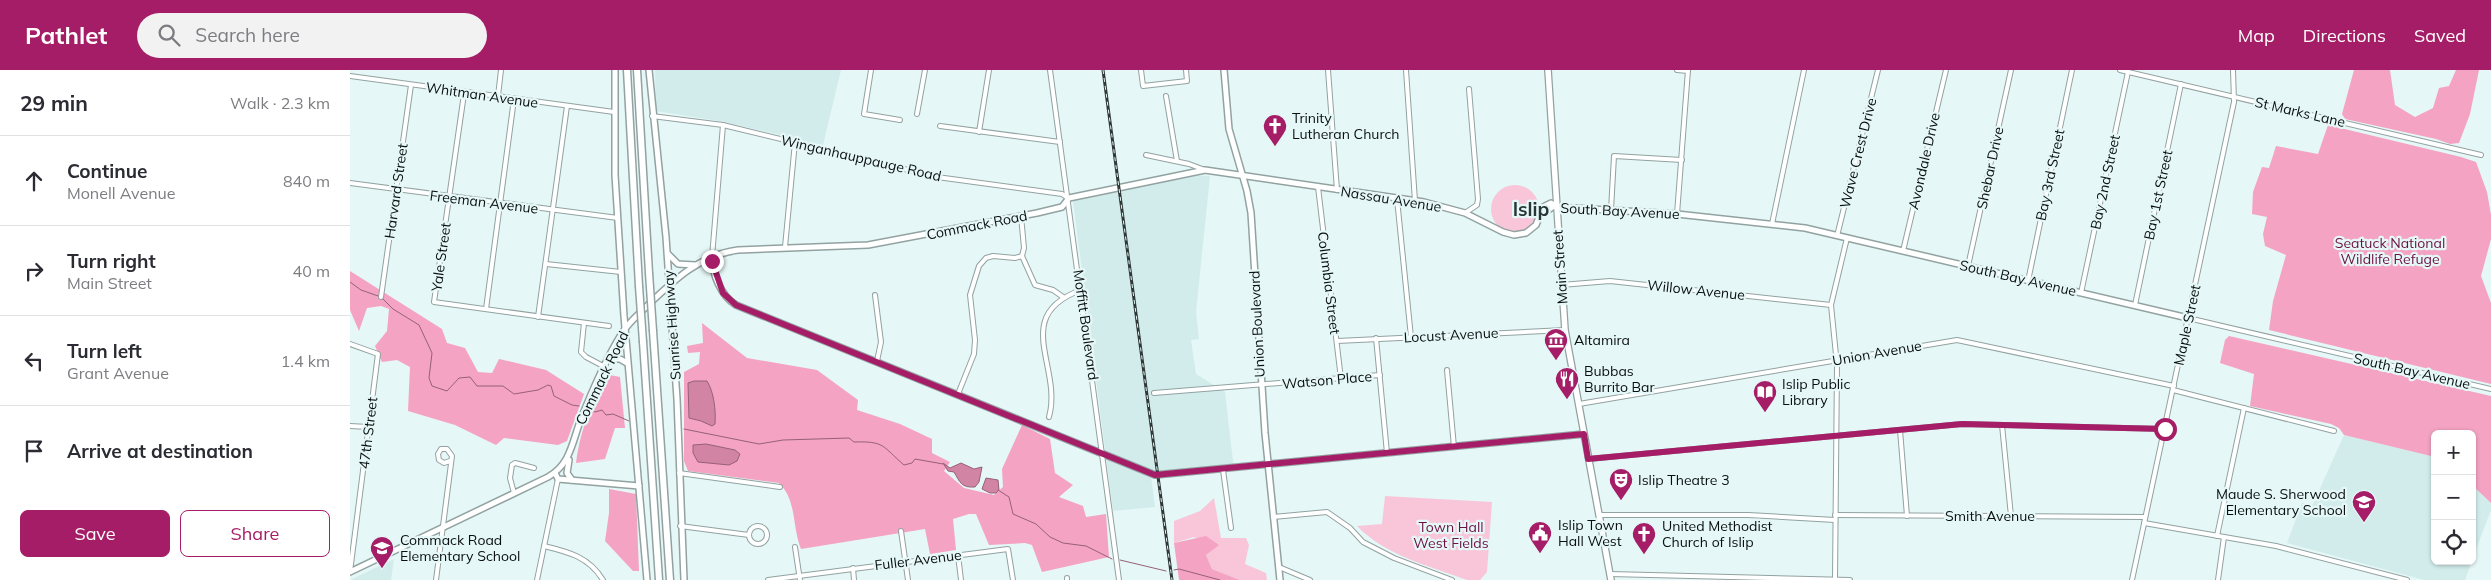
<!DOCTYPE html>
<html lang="en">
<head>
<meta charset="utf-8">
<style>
  :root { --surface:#fff; --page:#f2f2f3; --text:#2b2b33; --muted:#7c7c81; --line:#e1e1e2; --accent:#a51d66 }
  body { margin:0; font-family:Mulish,sans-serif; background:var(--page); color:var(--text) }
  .controls { position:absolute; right:15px; bottom:15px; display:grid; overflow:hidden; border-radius:8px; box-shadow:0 1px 4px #0004 }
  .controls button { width:45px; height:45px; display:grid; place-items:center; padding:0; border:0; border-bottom:1px solid var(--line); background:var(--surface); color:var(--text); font:25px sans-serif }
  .stop { position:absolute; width:15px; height:15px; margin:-11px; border:4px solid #a51d66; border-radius:50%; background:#fff }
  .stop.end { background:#a51d66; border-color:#fff; box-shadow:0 1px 5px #0008 }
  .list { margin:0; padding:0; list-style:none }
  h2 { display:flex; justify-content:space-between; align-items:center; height:65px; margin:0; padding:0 20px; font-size:21px }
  h2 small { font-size:16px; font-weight:400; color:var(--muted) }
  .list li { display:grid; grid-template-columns:32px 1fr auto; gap:15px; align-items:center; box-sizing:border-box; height:90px; padding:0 20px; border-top:1px solid var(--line) }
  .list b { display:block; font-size:19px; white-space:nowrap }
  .list p { margin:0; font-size:16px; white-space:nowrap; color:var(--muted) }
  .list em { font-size:16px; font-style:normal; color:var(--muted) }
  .actions { display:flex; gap:10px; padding:15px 20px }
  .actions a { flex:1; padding:11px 0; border:1px solid var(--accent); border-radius:8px; text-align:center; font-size:18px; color:var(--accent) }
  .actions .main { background:var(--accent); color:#fff }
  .icon { flex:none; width:28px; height:28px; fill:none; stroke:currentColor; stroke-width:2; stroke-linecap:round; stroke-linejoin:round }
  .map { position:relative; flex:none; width:2141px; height:510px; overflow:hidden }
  header { display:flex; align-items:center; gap:30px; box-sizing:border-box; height:70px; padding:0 25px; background:var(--accent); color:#fff }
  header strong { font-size:24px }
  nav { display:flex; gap:28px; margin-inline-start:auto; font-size:18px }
  .search { width:350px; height:45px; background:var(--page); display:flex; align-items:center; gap:12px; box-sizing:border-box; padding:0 18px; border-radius:28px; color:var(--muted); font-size:19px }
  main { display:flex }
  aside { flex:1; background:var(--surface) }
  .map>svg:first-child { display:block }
</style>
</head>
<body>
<header>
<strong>Pathlet</strong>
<div class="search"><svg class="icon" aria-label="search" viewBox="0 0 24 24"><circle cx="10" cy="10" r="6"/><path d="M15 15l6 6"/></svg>Search here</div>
<nav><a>Map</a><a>Directions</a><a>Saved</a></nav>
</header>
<main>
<aside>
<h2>29 min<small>Walk · 2.3 km</small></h2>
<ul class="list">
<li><svg class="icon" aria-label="ahead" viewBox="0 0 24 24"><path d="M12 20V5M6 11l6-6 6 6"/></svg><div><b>Continue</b><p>Monell Avenue</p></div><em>840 m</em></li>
<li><svg class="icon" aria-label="right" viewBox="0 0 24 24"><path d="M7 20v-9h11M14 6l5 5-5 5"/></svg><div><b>Turn right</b><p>Main Street</p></div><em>40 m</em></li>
<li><svg class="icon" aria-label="left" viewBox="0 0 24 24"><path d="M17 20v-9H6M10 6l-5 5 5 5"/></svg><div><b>Turn left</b><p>Grant Avenue</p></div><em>1.4 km</em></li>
<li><svg class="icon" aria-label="arrive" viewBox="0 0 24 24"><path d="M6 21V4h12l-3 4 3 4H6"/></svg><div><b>Arrive at destination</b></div></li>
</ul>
<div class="actions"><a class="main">Save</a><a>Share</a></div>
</aside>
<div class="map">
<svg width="2141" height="510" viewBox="0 0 2141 510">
  <rect width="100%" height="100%" fill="#e5f7f6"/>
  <!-- built -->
  <g fill="#d2ecec">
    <path d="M305 0H491L473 75 375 52 306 41Z"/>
    <path d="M839 105 860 106 846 242 849 269 841 270 846 304 875 322 884 400 801 406 805 437 763 441 723 131Z"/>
    <path d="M1994 365 2085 387V491H2122L2115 510H2074L1937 473 1952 433 1963 434Z"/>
    <path d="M2122 415 2141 433V440L2122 490Z"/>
    <path d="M44 489 41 510H0Z"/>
  </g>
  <!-- green -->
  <g fill="#f9c6d9">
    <circle cx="1165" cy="139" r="24"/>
    <path d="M1035 426 1142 432 1137 502 1130 510H1117C1080 496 1036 486 1007 456L1032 454Z"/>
    <path d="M864 428 871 468H896L899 475 895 494 916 503 917 510H890L862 499 856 485 868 475 844 467 824 473V451L850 441Z"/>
  </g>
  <!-- forest -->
  <g fill="#f4a3c3">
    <path d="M2004 0H2040L2045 35 2065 47 2083 38 2089 18 2099 16 2106 0H2129L2120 44 2109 73 2100 74 2086 69 1995 49 1992 44Z"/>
    <path d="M1978 55 2111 87 2126 92 2137 122 2141 145V169L2131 206 2141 233V314L1919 260 1923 231 1936 185 1915 176 1913 164 1917 147 1902 144 1903 122 1912 97 1919 98 1926 76 1968 84Z"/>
    <path d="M0 201 92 259 97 273 115 278 128 302 142 303 149 289 196 300 234 324 217 371 208 375 154 368 146 375 105 355 58 341 60 297 47 290 32 292 25 276 37 261 39 239 31 236 17 238 9 261 0 240Z"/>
    <path d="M352 253 397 288 467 300 508 330 507 340 550 354 582 369V383L600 392 594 401 614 418 644 425 653 417 652 399 672 355 700 369 705 403 723 415 709 427 733 436 736 447 756 444 759 487 692 502 682 475 675 473 639 475 626 444H619L603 449 606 480 580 484 575 459 451 479C442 457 447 430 429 413L338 401 334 391V302L349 294 350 282 338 283 337 276 353 273Z"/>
    <path d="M1879 266 2141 326V433L2122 415V364H2085V387L1994 365 1989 358 1981 354 1900 336 1904 304 1870 293 1875 270Z"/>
    <path d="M260 305 270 307 275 358H265L255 389 226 393C231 358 240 334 260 305Z"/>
    <path d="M259 419 286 424 289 501H283L255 471 259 443Z"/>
    <path d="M856 466 869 475 856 485 862 499 890 510H829L824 473Z"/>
  </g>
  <!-- water -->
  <g fill="#d284a4" stroke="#966177">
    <path d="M344 311H357C364 322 366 341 365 354L362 356 351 351 339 348 338 313Z"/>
    <path d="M356 374 385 380 390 384 387 391 379 395 348 392 343 383V375Z"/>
    <path d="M593 393 600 398 611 393 624 399 632 397 629 412 625 417C611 418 610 412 604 402L598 401Z"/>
    <path d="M636 408 648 410 649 420 646 423H640L632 419Z"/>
  </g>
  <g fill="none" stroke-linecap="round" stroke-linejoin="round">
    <!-- stream -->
    <g stroke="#966177" stroke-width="1">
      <path d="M0 212 11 220 31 227 43 239 69 255 82 283 79 308 82 316 97 321 109 308 120 307 127 316H153L164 324 188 320 198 315 201 316 204 326 222 335 229 336"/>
      <path d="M240 339 245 342 252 340 256 345 263 344 279 351"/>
      <path d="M334 359 409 374 433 370 499 368 504 372C535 371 532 376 554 395L562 393 565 389 593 394"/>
      <path d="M648 420 659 427 663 444 686 454 700 467 713 473 736 476 762 489"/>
      <path d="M770 490 816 501"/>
      <path d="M824 500 829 499 870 510"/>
    </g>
    <!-- street casing -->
    <g stroke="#92a2a1" stroke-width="6">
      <g id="street">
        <path d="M521 0 514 44 550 50"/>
        <path d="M700 0 769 510"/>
        <path d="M791 0 793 16 837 11 836 0"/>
        <path d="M978 0 987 120"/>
        <path d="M1056 0 1065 131"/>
        <path d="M1327 0 1338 1"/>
        <path d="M1770 0 2131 85"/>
        <path d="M0 6 264 42"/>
        <path d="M114 24 84 232 259 256"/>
        <path d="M148 26 151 0"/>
        <path d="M816 26 827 91"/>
        <path d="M567 44 575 0"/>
        <path d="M302 46 373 55 587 107 712 124 718 128"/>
        <path d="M590 56 710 72"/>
        <path d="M629 62 639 0"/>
        <path d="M796 85 839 94 855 100"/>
        <path d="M0 113 268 148"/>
        <path d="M968 117 991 309"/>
        <path d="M1047 129 1061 267"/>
        <path d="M1261 140 1264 86 1332 90"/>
        <path d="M1115 143 1127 135 1128 129 1119 19"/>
        <path d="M1327 144 1338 0"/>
        <path d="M1422 154 1454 0"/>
        <path d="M1487 166 1528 0"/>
        <path d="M435 177 445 72"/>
        <path d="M1553 181 1596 0"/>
        <path d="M672 186 685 215 703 220 713 227"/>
        <path d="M362 187 373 55"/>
        <path d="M196 194 271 202"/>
        <path d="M1618 196 1661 0"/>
        <path d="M1678 211 1722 0"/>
        <path d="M1211 215 1260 211 1481 235"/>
        <path d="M1731 223 1778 2"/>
        <path d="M525 225 531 272 527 291"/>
        <path d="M31 227 61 15"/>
        <path d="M1785 235 1831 14"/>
        <path d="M136 239 164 29"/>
        <path d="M188 247 217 36"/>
        <path d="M1838 248 2141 319"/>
        <path d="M234 253 231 282 236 287 255 297"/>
        <path d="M1026 268 1037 383"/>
        <path d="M987 271 1215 260"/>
        <path d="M0 274 28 284 0 502"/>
        <path d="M1097 300 1104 377"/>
        <path d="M1823 320 1984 361"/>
        <path d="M804 323 1030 305"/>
        <path d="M608 324 624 284 625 270 620 225 629 196 636 188 643 186 665 188 672 186 674 178 671 146"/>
        <path d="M1229 334 1607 270 1824 316"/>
        <path d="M699 347C713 297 660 246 731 220"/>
        <path d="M1652 355 1661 446"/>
        <path d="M0 356 18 357"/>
        <path d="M1550 360 1557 446"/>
        <path d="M1238 389 1612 354 1815 359"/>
        <path d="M873 400 881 458"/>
        <path d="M329 403 430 417"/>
        <path d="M164 423 160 408 162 395 165 393 184 398"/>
        <path d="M1249 445H1398L1485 450"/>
        <path d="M1485 445 1795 447"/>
        <path d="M923 447 977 442 1000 458 1013 472 1044 488 1102 510"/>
        <path d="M1794 453 1926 476 2057 510"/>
        <path d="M330 456 399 465"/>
        <circle cx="408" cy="465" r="9"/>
        <path d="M551 461 558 510"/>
        <path d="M1867 466 1894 338"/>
        <path d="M194 476C219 482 239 487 253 510"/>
        <path d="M445 477 450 510"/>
        <path d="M608 485 611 510"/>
        <path d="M929 497 960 510"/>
        <path d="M503 498 504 510"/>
        <path d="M1260 504 1500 510"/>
        <path d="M717 508V510"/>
        <path d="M86 510 102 386 97 379H91L88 384 89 390 94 393 100 391"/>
        <path d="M187 510 208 409"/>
        <path d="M418 510 658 479 663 510"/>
        <path d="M1485 510 1487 295 1481 235 1497 168"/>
        <path d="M1782 510 1884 32 1883 0"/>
        <path d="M1868 510 1874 467"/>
      </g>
    </g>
    <!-- secondary casing -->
    <g stroke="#92a2a1" stroke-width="8">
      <g id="secondary">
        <path d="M265 0V105L274 246 297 510"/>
        <path d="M299 0 316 167 327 329 334 510"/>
        <path d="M874 0 879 59 897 121 901 143 915 363 930 510"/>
        <path d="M1191 145 1204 136"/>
        <path d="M318 184 328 194 345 195"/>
        <path d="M362 187C362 204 371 226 386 235L805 405 1234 364"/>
        <path d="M259 289H270L277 293"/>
        <path d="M219 390 217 403 222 410"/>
        <path d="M205 403 208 409 289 416"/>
        <path d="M0 502 198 407C221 394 222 372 231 349 242 321 256 289 272 263 279 252 289 244 298 235 324 210 350 185 388 180L518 175 687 143 712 137 719 128 855 100 1074 132 1115 143 1153 162 1164 165 1176 163 1186 155 1193 137 1201 133 1206 137 1327 144 1455 158 1838 248"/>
      </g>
    </g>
    <!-- primary casing -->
    <g stroke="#92a2a1" stroke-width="8">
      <path id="primary" d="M1198 0 1215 260 1261 510"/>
    </g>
    <!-- highway casing -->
    <g stroke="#92a2a1" stroke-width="9">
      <g id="highway">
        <path d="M277 0 289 216"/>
        <path d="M287 0 299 203"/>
        <path d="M303 261 320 510"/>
        <path d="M293 272 309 510"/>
      </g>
    </g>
    <!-- street -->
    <use href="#street" stroke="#fff" stroke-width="4"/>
    <!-- secondary -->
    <use href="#secondary" stroke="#fff" stroke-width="5"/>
    <!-- primary -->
    <use href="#primary" stroke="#fff" stroke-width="5.5"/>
    <!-- highway -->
    <use href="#highway" stroke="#fff" stroke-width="6"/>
    <!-- rail casing -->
    <g stroke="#2f3737" stroke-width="3">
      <path id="rail" d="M753 0 822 510"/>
    </g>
    <!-- rail -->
    <use href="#rail" stroke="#e5f7f6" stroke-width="1" stroke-dasharray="4" stroke-linecap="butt"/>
    <!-- highway-bridge casing -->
    <g stroke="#92a2a1" stroke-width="9" stroke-linecap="butt">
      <g id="highway-bridge">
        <path d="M299 203 303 261"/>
        <path d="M289 216 293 272"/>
      </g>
    </g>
    <!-- highway-bridge -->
    <use href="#highway-bridge" stroke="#fff" stroke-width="6"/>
  </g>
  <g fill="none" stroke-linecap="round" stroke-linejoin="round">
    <!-- route -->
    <path stroke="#a51d66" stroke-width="6" d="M362 191 373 223 386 235 805 405 1234 364 1238 389 1612 354 1815 359"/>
  </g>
  <!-- icons -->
  <defs>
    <g id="church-pin" transform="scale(1.25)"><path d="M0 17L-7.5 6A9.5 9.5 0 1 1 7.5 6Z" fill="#a51d66" stroke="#e5f7f6"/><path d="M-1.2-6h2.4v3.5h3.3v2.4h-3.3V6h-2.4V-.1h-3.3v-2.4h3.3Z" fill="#fff"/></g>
    <g id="museum-pin" transform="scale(1.25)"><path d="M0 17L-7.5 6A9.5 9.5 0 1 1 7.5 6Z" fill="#a51d66" stroke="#e5f7f6"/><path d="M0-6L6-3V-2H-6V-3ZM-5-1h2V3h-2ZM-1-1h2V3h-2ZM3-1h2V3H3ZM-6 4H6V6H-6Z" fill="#fff"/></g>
    <g id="restaurant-pin" transform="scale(1.25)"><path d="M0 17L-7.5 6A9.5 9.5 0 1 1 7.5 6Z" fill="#a51d66" stroke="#e5f7f6"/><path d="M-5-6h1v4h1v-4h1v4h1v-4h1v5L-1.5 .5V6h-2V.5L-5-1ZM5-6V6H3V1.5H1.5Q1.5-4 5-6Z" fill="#fff"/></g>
    <g id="library-pin" transform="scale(1.25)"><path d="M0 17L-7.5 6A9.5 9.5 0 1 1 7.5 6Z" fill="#a51d66" stroke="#e5f7f6"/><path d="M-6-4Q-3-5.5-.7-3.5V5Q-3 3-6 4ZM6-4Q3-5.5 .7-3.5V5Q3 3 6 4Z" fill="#fff"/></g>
    <g id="theatre-pin" transform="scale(1.25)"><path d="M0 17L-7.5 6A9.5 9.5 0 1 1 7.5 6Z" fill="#a51d66" stroke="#e5f7f6"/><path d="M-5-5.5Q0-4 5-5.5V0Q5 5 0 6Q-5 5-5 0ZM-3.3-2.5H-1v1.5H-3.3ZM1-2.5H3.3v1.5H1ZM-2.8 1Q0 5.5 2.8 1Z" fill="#fff"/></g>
    <g id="school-pin" transform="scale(1.25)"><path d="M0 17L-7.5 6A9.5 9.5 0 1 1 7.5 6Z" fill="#a51d66" stroke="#e5f7f6"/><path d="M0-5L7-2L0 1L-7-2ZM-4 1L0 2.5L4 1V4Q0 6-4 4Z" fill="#fff"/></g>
    <g id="civic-pin" transform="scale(1.25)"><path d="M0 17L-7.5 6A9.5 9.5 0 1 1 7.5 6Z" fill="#a51d66" stroke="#e5f7f6"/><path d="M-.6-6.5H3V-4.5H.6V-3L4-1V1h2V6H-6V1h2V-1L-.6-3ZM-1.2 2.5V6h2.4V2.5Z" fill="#fff"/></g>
  </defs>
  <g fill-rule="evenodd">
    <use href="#church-pin" x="925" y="56"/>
    <use href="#museum-pin" x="1206" y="270"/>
    <use href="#restaurant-pin" x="1217" y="309"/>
    <use href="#library-pin" x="1415" y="322"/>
    <use href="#theatre-pin" x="1271" y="410"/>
    <use href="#school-pin" x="2014" y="432"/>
    <use href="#civic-pin" x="1190" y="463"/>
    <use href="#church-pin" x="1294" y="464"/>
    <use href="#school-pin" x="32" y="478"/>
  </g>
  <g text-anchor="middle" stroke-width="4.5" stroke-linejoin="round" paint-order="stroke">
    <!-- street labels -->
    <g font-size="14" fill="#090f0f" stroke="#e5f7f6">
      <text transform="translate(132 25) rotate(8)" y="5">Whitman Avenue</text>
      <text transform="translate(1950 42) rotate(13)" y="5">St Marks Lane</text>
      <text transform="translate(1508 83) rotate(-76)" y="5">Wave Crest Drive</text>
      <text transform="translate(511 88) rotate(13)" y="5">Winganhauppauge Road</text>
      <text transform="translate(1574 91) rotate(-77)" y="5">Avondale Drive</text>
      <text transform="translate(1640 98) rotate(-78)" y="5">Shebar Drive</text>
      <text transform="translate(1700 105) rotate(-78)" y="5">Bay 3rd Street</text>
      <text transform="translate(1755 112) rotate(-78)" y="5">Bay 2nd Street</text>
      <text transform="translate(46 121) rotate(-82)" y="5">Harvard Street</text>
      <text transform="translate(1808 125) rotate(-78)" y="5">Bay 1st Street</text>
      <text transform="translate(1041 129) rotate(9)" y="5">Nassau Avenue</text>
      <text transform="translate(134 132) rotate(7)" y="5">Freeman Avenue</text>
      <text transform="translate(1270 141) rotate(3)" y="5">South Bay Avenue</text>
      <text transform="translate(627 155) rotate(-11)" y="5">Commack Road</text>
      <text transform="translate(91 187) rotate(-82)" y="5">Yale Street</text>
      <text transform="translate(1210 197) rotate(-94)" y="5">Main Street</text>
      <text transform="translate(1668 208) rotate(13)" y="5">South Bay Avenue</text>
      <text transform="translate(979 213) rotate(83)" y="5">Columbia Street</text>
      <text transform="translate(1346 220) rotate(6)" y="5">Willow Avenue</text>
      <text transform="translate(907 254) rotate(-93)" y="5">Union Boulevard</text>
      <text transform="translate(322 255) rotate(-94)" y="5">Sunrise Highway</text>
      <text transform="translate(736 255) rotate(82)" y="5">Moffitt Boulevard</text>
      <text transform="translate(1837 255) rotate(-78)" y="5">Maple Street</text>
      <text transform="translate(1101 265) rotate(-3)" y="5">Locust Avenue</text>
      <text transform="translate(1527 283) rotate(-10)" y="5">Union Avenue</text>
      <text transform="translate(2062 301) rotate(13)" y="5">South Bay Avenue</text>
      <text transform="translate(252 308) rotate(-64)" y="5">Commack Road</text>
      <text transform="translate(977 310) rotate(-5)" y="5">Watson Place</text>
      <text transform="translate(18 363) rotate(-83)" y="5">47th Street</text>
      <text x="1640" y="451">Smith Avenue</text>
      <text transform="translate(568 490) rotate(-7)" y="5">Fuller Avenue</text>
    </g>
    <!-- poi labels -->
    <g font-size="14" fill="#090f0f" stroke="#e5f7f6" text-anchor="start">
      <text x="942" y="53">Trinity<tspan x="942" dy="16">Lutheran Church</tspan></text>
      <text x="1224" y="275">Altamira</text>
      <text x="1234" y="306">Bubbas<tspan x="1234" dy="16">Burrito Bar</tspan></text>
      <text x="1432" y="319">Islip Public<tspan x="1432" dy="16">Library</tspan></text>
      <text x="1288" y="415">Islip Theatre 3</text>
      <text x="1996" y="429" text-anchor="end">Maude S. Sherwood<tspan x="1996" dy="16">Elementary School</tspan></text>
      <text x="1208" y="460">Islip Town<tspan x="1208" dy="16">Hall West</tspan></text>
      <text x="1312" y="461">United Methodist<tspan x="1312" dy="16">Church of Islip</tspan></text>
      <text x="50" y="475">Commack Road<tspan x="50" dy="16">Elementary School</tspan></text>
    </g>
    <!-- park labels -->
    <g font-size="14" fill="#6d1042" stroke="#e5f7f6">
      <text x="2040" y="178">Seatuck National<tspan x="2040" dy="16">Wildlife Refuge</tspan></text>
      <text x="1101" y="462">Town Hall<tspan x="1101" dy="16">West Fields</tspan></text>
    </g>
    <!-- district labels -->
    <g font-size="19" font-weight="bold" fill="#283635" stroke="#e5f7f6">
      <text x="1181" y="146">Islip</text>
    </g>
  </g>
</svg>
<div class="controls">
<button>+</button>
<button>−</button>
<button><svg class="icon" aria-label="locate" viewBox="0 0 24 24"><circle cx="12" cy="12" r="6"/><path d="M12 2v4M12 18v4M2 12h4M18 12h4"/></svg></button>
</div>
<div class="stop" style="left:1815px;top:359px"></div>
<div class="stop end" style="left:362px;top:191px"></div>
</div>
</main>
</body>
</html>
